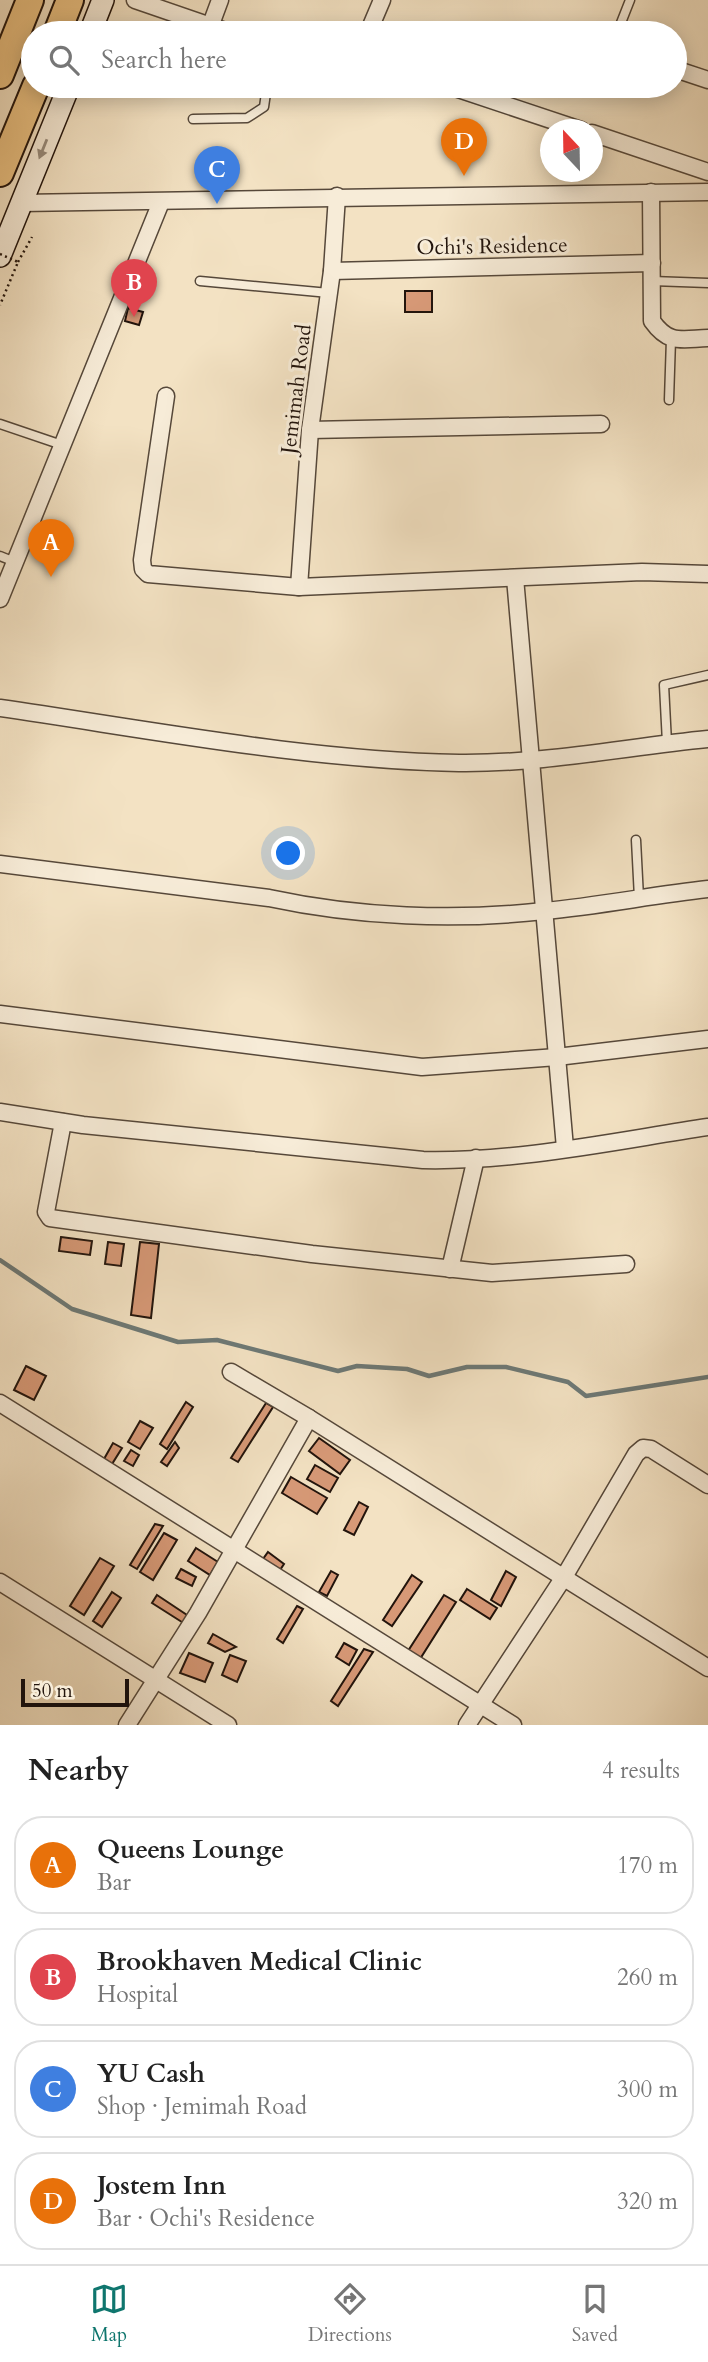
<!DOCTYPE html>
<html lang="en">
<head>
<meta charset="utf-8">
<style>
  :root { --surface:#fff; --page:#f2f2f2; --text:#222; --muted:#767676; --line:#e0e0e0; --accent:#0f766e }
  body { margin:0; font-family:Cardo,serif; background:var(--page); color:var(--text) }
  .compass { position:absolute; left:540px; top:119px; width:63px; height:63px; border-radius:50%; background:var(--surface); box-shadow:0 4px 18px #0003; rotate:338deg }
  .scale { position:absolute; left:21px; bottom:18px; width:108px; box-sizing:border-box; padding-left:7px; border:4px solid #22140c; border-top:0; font-size:19px; line-height:24px; white-space:nowrap; color:#22140c; -webkit-text-stroke:5px #f7ecd8; paint-order:stroke }
  .you { position:absolute; left:289px; top:854px; width:24px; height:24px; margin:-18px; border:5px solid #fff; border-radius:50%; background:#1a73e8; box-shadow:0 0 0 10px #1a73e833 }
  .badge { display:grid; place-items:center; width:46px; height:46px; border-radius:50%; background:var(--accent); color:#fff; font-size:23px; font-weight:700 }
  .pin { position:absolute; translate:-50% -58px; filter:drop-shadow(0 2px 4px #0008) }
  .pin::after { content:''; position:absolute; top:37px; width:24px; height:21px; background:inherit; clip-path:polygon(0 0,100% 0,50% 100%) }
  .list { margin:0; padding:0; list-style:none }
  h2 { display:flex; justify-content:space-between; align-items:center; height:91px; margin:0; padding:0 28px; font-size:30px }
  h2 small { font-size:23px; font-weight:400; color:var(--muted) }
  .list li { display:grid; grid-template-columns:46px 1fr auto; gap:21px; align-items:center; box-sizing:border-box; height:98px; margin:0 14px 14px; padding:0 14px; border:2px solid var(--line); border-radius:28px }
  .list b { display:block; font-size:26px; white-space:nowrap }
  .list p { margin:0; font-size:23px; white-space:nowrap; color:var(--muted) }
  .list em { font-size:23px; font-style:normal; color:var(--muted) }
  .icon { flex:none; width:38px; height:38px; fill:none; stroke:currentColor; stroke-width:2; stroke-linecap:round; stroke-linejoin:round }
  .map { position:relative; flex:none; width:708px; height:1725px; overflow:hidden }
  .search { position:absolute; background:var(--surface); box-shadow:0 4px 18px #0003; left:21px; right:21px; top:21px; height:77px; display:flex; align-items:center; gap:18px; box-sizing:border-box; padding:0 24px; border-radius:38px; color:var(--muted); font-size:26px }
  .sheet { height:539px; background:var(--surface) }
  nav { display:flex; justify-content:space-around; align-items:center; box-sizing:border-box; height:98px; border-top:2px solid var(--line); background:var(--surface); font-size:19px; color:var(--muted) }
  nav a { display:grid; justify-items:center; gap:4px }
  nav .on { color:var(--accent) }
  .map>svg:first-child { display:block }
</style>
</head>
<body>
<div class="map">
<svg width="708" height="1725" viewBox="0 0 708 1725">
  <rect width="100%" height="100%" fill="#f3e2c3"/>
  <filter id="stains"><feTurbulence type="fractalNoise" baseFrequency=".00286" numOctaves="4"/><feColorMatrix values="0 0 0 0 .2 0 0 0 0 .09 0 0 0 0 .02 0 0 0 .5 -.17"/></filter>
  <radialGradient id="worn" r=".72"><stop offset=".6" stop-color="#630" stop-opacity="0"/><stop offset="1" stop-color="#630" stop-opacity=".3"/></radialGradient>
  <g fill="none" stroke-linecap="round" stroke-linejoin="round">
    <!-- stream -->
    <path stroke="#6d7976" stroke-width="4.5" d="M0 1260 72 1309 178 1342 217 1340 338 1371 357 1366 407 1369 429 1376 467 1367H506L568 1382 586 1396 708 1377"/>
  </g>
  <!-- building -->
  <g fill="#d79977" stroke="#22140c" stroke-width="2">
    <rect x="405" y="291" width="27" height="21"/>
    <path d="M128 308 143 312 139 325 125 321Z"/>
    <path d="M61 1237 92 1241 90 1255 59 1251Z"/>
    <path d="M108 1242 124 1244 121 1266 105 1264Z"/>
    <path d="M140 1242 159 1244 151 1318 131 1315Z"/>
    <path d="M26 1366 46 1376 34 1400 14 1390Z"/>
    <path d="M186 1402 193 1407 167 1449 160 1444Z"/>
    <path d="M266 1403 273 1407 238 1462 231 1458Z"/>
    <path d="M140 1421 153 1428 140 1449 128 1442Z"/>
    <path d="M319 1438 350 1460 340 1474 309 1451Z"/>
    <path d="M175 1442 179 1448 167 1466 161 1462Z"/>
    <path d="M113 1443 122 1448 112 1464 104 1459Z"/>
    <path d="M131 1450 139 1455 133 1466 124 1461Z"/>
    <path d="M315 1465 338 1478 330 1492 307 1479Z"/>
    <path d="M291 1477 327 1498 317 1514 282 1493Z"/>
    <path d="M359 1502 368 1507 354 1535 344 1530Z"/>
    <path d="M155 1524 163 1526 137 1569 130 1565Z"/>
    <path d="M164 1533 177 1540 153 1580 140 1572Z"/>
    <path d="M196 1548 218 1562 210 1575 188 1561Z"/>
    <path d="M268 1552 284 1564 280 1570 263 1559Z"/>
    <path d="M100 1558 114 1566 84 1615 70 1606Z"/>
    <path d="M181 1569 196 1577 192 1586 176 1578Z"/>
    <path d="M331 1571 338 1575 327 1596 319 1592Z"/>
    <path d="M506 1571 516 1577 501 1606 491 1600Z"/>
    <path d="M412 1575 422 1582 392 1626 383 1620Z"/>
    <path d="M467 1589 497 1608 490 1619 460 1600Z"/>
    <path d="M112 1592 121 1598 102 1627 93 1621Z"/>
    <path d="M157 1595 190 1617 185 1624 152 1603Z"/>
    <path d="M444 1595 456 1602 420 1659 408 1651Z"/>
    <path d="M297 1606 303 1609 283 1643 277 1639Z"/>
    <path d="M213 1634 236 1647 225 1652 208 1643Z"/>
    <path d="M344 1643 357 1650 349 1665 336 1657Z"/>
    <path d="M364 1649 373 1652 338 1706 331 1701Z"/>
    <path d="M189 1653 213 1663 205 1682 180 1673Z"/>
    <path d="M230 1655 246 1661 237 1682 222 1675Z"/>
  </g>
  <g fill="none" stroke-linecap="round" stroke-linejoin="round">
    <!-- service casing -->
    <g stroke="#56483a" stroke-width="11">
      <g id="service">
        <path d="M617 33 630 0"/>
        <path d="M193 119 247 118 264 107 267 86"/>
        <path d="M200 281 329 293"/>
        <path d="M652 281 708 283"/>
        <path d="M669 400 671 339"/>
        <path d="M0 424 62 445"/>
        <path d="M0 556 15 562"/>
        <path d="M667 743 664 685 708 675"/>
        <path d="M636 840 639 898"/>
      </g>
    </g>
    <!-- minor casing -->
    <g stroke="#56483a" stroke-width="19">
      <g id="minor">
        <path d="M135 0 231 33"/>
        <path d="M210 27 220 0"/>
        <path d="M368 33 382 0"/>
        <path d="M675 69 708 80"/>
        <path d="M449 86 581 130"/>
        <path d="M592 133 708 172"/>
        <path d="M651 192 652 321C669 345 681 339 708 338"/>
        <path d="M21 203 708 192"/>
        <path d="M332 271 652 263"/>
        <path d="M166 396 142 560 143 569 148 574 299 587 642 572 708 574"/>
        <path d="M310 430 601 424"/>
        <path d="M515 578 565 1148"/>
        <path d="M299 587 310 430 332 271 337 196"/>
        <path d="M0 599 161 202"/>
        <path d="M0 708C152 730 306 760 459 763 542 764 626 747 708 739"/>
        <path d="M0 864 269 898C357 917 455 921 544 911 599 906 653 895 708 889"/>
        <path d="M0 1014 422 1067 557 1057 708 1039"/>
        <path d="M0 1112 83 1125 423 1160C518 1162 615 1141 708 1127"/>
        <path d="M63 1122 46 1212 50 1218 312 1254 492 1273 626 1264"/>
        <path d="M450 1269 476 1158"/>
        <path d="M231 1372 309 1418 708 1668"/>
        <path d="M0 1403 513 1725"/>
        <path d="M0 1582 228 1725"/>
        <path d="M127 1725 198 1613 309 1418"/>
        <path d="M467 1725 564 1577 636 1454 643 1448 651 1449 708 1485"/>
      </g>
    </g>
    <!-- secondary casing -->
    <g stroke="#22140c" stroke-width="24">
      <g id="secondary">
        <path d="M90 33 103 0"/>
        <path d="M0 256 69 86"/>
      </g>
    </g>
    <!-- trunk casing -->
    <g stroke="#22140c" stroke-width="30">
      <g id="trunk">
        <path d="M57 33 70 0"/>
        <path d="M0 75 30 0"/>
        <path d="M0 173 36 86"/>
      </g>
    </g>
    <!-- path -->
    <path stroke="#22140c" stroke-width="2.5" stroke-dasharray="2 3.5" stroke-linecap="butt" d="M18 262 32 237"/>
    <!-- service -->
    <use href="#service" stroke="#f7ecd8" stroke-width="8"/>
    <!-- minor -->
    <use href="#minor" stroke="#f7ecd8" stroke-width="16"/>
    <!-- secondary -->
    <use href="#secondary" stroke="#f7ecd8" stroke-width="21"/>
    <!-- trunk -->
    <use href="#trunk" stroke="#eac182" stroke-width="26"/>
    <!-- path-bridge -->
    <path stroke="#22140c" stroke-width="2.5" stroke-dasharray="2 3.5" stroke-linecap="butt" d="M0 254 18 262 0 305"/>
  </g>
  <!-- one-way arrows -->
  <defs><path id="oneway-solid" d="M-6-.8H1V-3.2L6.5 0L1 3.2V.8H-6Z" transform="scale(1.75)"/></defs>
  <use fill="#978b7c" href="#oneway-solid" transform="translate(43 149) rotate(112)"/>
  <g text-anchor="middle" stroke-width="6" stroke-linejoin="round" paint-order="stroke">
    <!-- street labels -->
    <g font-size="21" fill="#22140c" stroke="#f7ecd8">
      <text transform="translate(492 246) rotate(-1)" y="7">Ochi's Residence</text>
      <text transform="translate(296 389) rotate(-83)" y="7">Jemimah Road</text>
    </g>
  </g>
  <rect width="100%" height="100%" filter="url(#stains)"/>
  <rect width="100%" height="100%" fill="url(#worn)"/>
</svg>
<svg class="compass" viewBox="-18 -18 36 36"><path d="M0-13l5 13h-10z" fill="#e53935"/><path d="M0 13l5-13h-10z" fill="#767676"/></svg>
<div class="scale">50 m</div>
<div class="you"></div>
<div class="pin badge" style="left:51px;top:577px;background:#e8710a">A</div>
<div class="pin badge" style="left:134px;top:317px;background:#e0444e">B</div>
<div class="pin badge" style="left:217px;top:204px;background:#3f7fe0">C</div>
<div class="pin badge" style="left:464px;top:176px;background:#e8710a">D</div>
<div class="search"><svg class="icon" aria-label="search" viewBox="0 0 24 24"><circle cx="10" cy="10" r="6"/><path d="M15 15l6 6"/></svg>Search here</div>
</div>
<section class="sheet">
<h2>Nearby<small>4 results</small></h2>
<ul class="list">
<li><span class="badge" style="background:#e8710a">A</span><div><b>Queens Lounge</b><p>Bar</p></div><em>170 m</em></li>
<li><span class="badge" style="background:#e0444e">B</span><div><b>Brookhaven Medical Clinic</b><p>Hospital</p></div><em>260 m</em></li>
<li><span class="badge" style="background:#3f7fe0">C</span><div><b>YU Cash</b><p>Shop · Jemimah Road</p></div><em>300 m</em></li>
<li><span class="badge" style="background:#e8710a">D</span><div><b>Jostem Inn</b><p>Bar · Ochi's Residence</p></div><em>320 m</em></li>
</ul>
</section>
<nav>
<a class="on"><svg class="icon" aria-label="map" viewBox="0 0 24 24"><path d="M3 6l6-2 6 2 6-2v14l-6 2-6-2-6 2zM9 4v14M15 6v14"/></svg>Map</a>
<a><svg class="icon" aria-label="directions" viewBox="0 0 24 24"><path d="M12 3l9 9-9 9-9-9zM9 14v-3h6M13 9l2 2-2 2"/></svg>Directions</a>
<a><svg class="icon" aria-label="saved" viewBox="0 0 24 24"><path d="M7 4h10v16l-5-4-5 4z"/></svg>Saved</a>
</nav>
</body>
</html>
